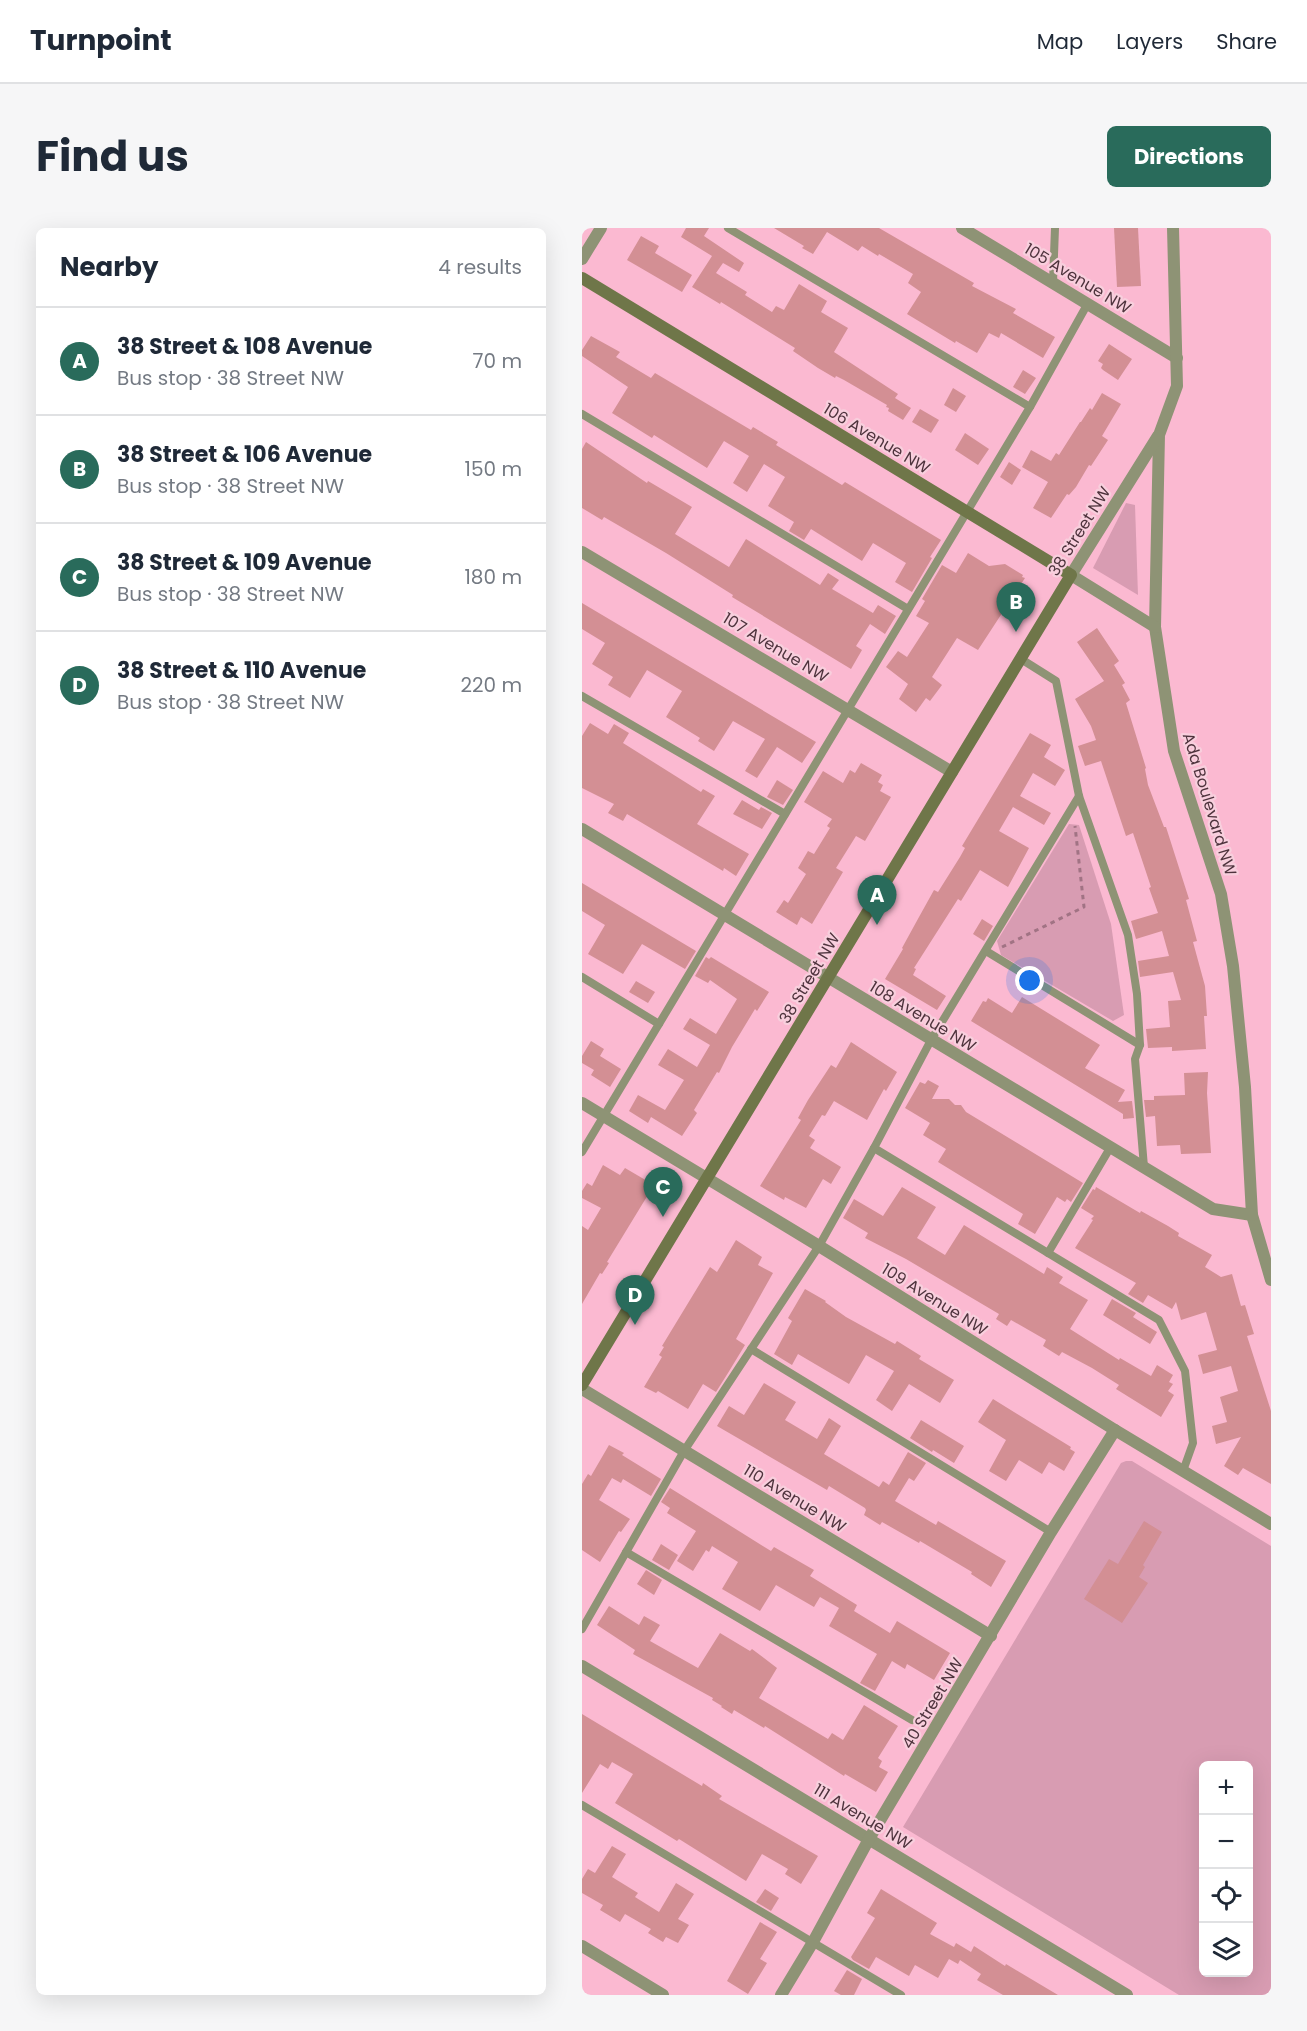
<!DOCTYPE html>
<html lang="en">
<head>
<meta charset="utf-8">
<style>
  :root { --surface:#fff; --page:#f6f6f7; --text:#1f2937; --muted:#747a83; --line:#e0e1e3; --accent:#296b5b }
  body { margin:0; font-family:Poppins,sans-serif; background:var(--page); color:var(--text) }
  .controls { position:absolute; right:18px; bottom:18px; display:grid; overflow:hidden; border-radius:9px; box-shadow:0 6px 24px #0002 }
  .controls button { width:54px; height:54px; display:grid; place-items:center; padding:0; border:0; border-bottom:2px solid var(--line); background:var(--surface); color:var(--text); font:30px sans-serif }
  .you { position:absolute; left:448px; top:753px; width:21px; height:21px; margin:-15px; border:4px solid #fff; border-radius:50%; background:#1a73e8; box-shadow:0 0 0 9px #1a73e833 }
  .badge { display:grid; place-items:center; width:39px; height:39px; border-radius:50%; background:var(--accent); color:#fff; font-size:20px; font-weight:700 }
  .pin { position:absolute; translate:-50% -50px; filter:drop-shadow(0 2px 3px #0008) }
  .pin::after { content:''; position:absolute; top:32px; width:21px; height:18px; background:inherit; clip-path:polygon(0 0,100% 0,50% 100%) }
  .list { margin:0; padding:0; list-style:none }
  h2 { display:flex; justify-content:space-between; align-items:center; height:78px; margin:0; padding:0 24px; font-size:26px }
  h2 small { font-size:20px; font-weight:400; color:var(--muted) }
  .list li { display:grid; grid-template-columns:39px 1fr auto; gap:18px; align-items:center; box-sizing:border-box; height:108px; padding:0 24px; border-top:2px solid var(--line) }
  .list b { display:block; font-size:22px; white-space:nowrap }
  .list p { margin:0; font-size:20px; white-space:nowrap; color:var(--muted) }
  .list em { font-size:20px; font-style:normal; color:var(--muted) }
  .icon { flex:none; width:33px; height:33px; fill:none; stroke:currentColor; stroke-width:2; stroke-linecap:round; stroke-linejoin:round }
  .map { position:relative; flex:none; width:689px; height:1767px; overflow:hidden; border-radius:9px }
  header { display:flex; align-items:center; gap:36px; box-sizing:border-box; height:84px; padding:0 30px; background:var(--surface); border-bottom:2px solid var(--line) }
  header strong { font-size:28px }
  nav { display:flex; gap:33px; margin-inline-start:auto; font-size:21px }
  .intro { display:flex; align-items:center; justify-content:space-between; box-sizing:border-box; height:144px; padding:0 36px }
  h1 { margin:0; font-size:42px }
  .button { padding:15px 27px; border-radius:9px; background:var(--accent); color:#fff; font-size:21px; font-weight:700 }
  main { display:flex; gap:36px; padding:0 36px }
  aside { flex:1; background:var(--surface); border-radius:9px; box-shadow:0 6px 24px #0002 }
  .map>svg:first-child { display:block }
</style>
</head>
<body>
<header>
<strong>Turnpoint</strong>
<nav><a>Map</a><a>Layers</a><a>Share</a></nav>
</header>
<div class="intro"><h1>Find us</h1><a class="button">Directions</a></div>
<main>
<aside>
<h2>Nearby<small>4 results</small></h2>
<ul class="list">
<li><span class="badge">A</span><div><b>38 Street &amp; 108 Avenue</b><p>Bus stop · 38 Street NW</p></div><em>70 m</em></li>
<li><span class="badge">B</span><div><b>38 Street &amp; 106 Avenue</b><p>Bus stop · 38 Street NW</p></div><em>150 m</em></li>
<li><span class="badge">C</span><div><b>38 Street &amp; 109 Avenue</b><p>Bus stop · 38 Street NW</p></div><em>180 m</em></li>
<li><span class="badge">D</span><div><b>38 Street &amp; 110 Avenue</b><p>Bus stop · 38 Street NW</p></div><em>220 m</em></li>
</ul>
</aside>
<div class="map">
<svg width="689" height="1767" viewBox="0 0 689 1767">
  <rect width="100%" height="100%" fill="#fbb9d1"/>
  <!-- green -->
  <g fill="#d89cb2" fill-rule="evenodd">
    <path d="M544 275 553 277 556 367 511 340Z"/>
    <path d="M487 596 497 597 529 696 542 787 531 793 419 727 415 713Z"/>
    <path d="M544 1233H550L689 1318V1767H597L321 1599 539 1235ZM622 1538H666V1744H622Z"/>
  </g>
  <!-- building -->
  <g fill="#d38f94">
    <path d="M104 0H127L122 8 162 35 157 44 141 35 134 45 165 64 163 67 190 84 194 78 202 82 217 56 245 73 239 84 266 100 252 124 316 166 313 170 329 180 321 192 306 183 307 180 304 179 305 177 262 152 254 148 253 150 236 140 211 123 213 120 139 74 138 76 110 59 130 28 99 9Z"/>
    <path d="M192 0H297L392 55 390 58 434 81 431 85 473 109 461 130 419 105 417 110 407 105 395 125 374 113 373 115 325 86 339 64 326 55 331 46 297 26 296 28 280 18 276 23 245 4 231 26 220 20 222 18Z"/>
    <path d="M532 0H556L559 58 535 59Z"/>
    <path d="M59 8 77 18 73 25 110 47 100 64 45 32Z"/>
    <path d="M9 108 38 124 34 129 69 150 73 145 169 202 171 199 196 214 194 217 260 257 263 254 359 312 348 329 350 330 330 364 313 354 324 335 291 315 280 333 229 301 222 312 207 303 212 294 186 278 203 249 182 236 165 264 151 255 167 228 142 213 125 240 72 207 70 210 30 185 46 159 0 128V122Z"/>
    <path d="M527 116 550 131 536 152 521 142 519 140 521 136 516 133Z"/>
    <path d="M441 142 454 150 443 166 431 159Z"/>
    <path d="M371 160 384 168 374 184 362 177Z"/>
    <path d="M520 165 539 176 520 208 526 212 509 238 507 237 494 259 487 267 485 266 469 290 451 280 466 254 440 239 449 222 469 233 474 225 477 227 498 194H499L508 180 510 182Z"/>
    <path d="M338 181 357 192 349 205 330 194Z"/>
    <path d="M383 205 407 221 396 237 373 222Z"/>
    <path d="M4 214 65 255 66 253 110 279 93 306 147 339 164 311 238 357 246 345 257 352 250 361 291 385 296 377 314 388 303 406 288 396 274 418 280 422 269 441 150 369 151 367 84 325 22 289 20 292 0 280V221Z"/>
    <path d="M427 234 439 242 430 257 418 249Z"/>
    <path d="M386 325 407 338 423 336 441 347 440 349 443 350 396 422 375 410 350 449 360 457 348 473 344 470 334 484 317 471 326 456 304 439 316 423 325 429 347 395 334 388 343 373 340 371 360 337 374 345Z"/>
    <path d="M0 375 234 514 220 535 195 519 175 550 163 543 183 511 151 493 132 523 116 513 118 510 84 489 100 463 65 442 48 470 26 457 31 449 10 436 23 415 0 401Z"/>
    <path d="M515 400 537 433 532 437 543 455 540 457 548 472 544 475 564 540 563 541 566 557 582 599H584L607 671 604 672 615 713 611 714 623 758 625 788H622L624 821 590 823V819L566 820 564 801 588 799 586 773 599 772 591 744 558 749 556 733 587 728 580 703 554 711 549 693 576 685 567 660 569 659 551 605 544 608 519 533 503 538 496 518 514 512 509 498 493 471 522 453 495 414Z"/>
    <path d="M8 495 26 506 32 496 47 505 41 515 119 564 121 561 133 568 115 596 167 626 154 648 142 640 141 643 45 586 41 593 26 585 32 576 0 560V508Z"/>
    <path d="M448 505 469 517 462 529 483 542 473 558 451 545 438 568 469 585 462 597 431 579 417 603 447 620 426 659 398 642 379 673 376 671 332 740 334 741 331 747 364 768 355 782 303 751 321 721 320 720 337 689 352 662 356 664 378 629 383 620 380 618Z"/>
    <path d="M279 535 300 547 296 554 301 557 298 563 309 569 283 613 274 608 254 640 261 644 230 696 219 689 215 697 194 684 202 672 206 675 224 646 216 640 226 623 232 626 248 600 245 598 250 591 222 574 241 543 261 555 268 542 273 545Z"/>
    <path d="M195 552 211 562 201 577 185 569Z"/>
    <path d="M160 572 177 582 179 579 190 585 180 601 151 586Z"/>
    <path d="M0 655 114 723 103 741 60 716 41 746 6 726 23 697 0 683Z"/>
    <path d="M400 691 411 698 402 713 391 706Z"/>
    <path d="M124 729 127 731 129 729 187 764 175 783 173 781 150 819 137 845 135 844 112 882 115 885 100 908 69 889 66 895 47 883 56 867 83 882 102 852 76 837 86 821 115 839 128 817 101 801 108 790 134 806 155 771 128 752 126 755 113 748Z"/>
    <path d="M54 753 73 764 66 775 47 764Z"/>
    <path d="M440 769 518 817 503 840 543 862 536 874 550 873 552 890 541 891V886L389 793 401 773 404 774 406 770 430 785Z"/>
    <path d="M9 813 22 821 18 828 39 841 28 859 9 847 12 842 0 835V828Z"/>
    <path d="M269 814 315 844 304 863 302 861 285 892 252 873 243 888 240 887 227 908 233 912 228 920 259 939 249 956 241 951 224 980 203 969 202 972 178 958 219 892 216 890 226 872 249 837 254 840Z"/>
    <path d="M626 844 625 865 629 925 599 926 598 917 575 918 573 888 564 889 562 872H572V868L603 867 602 845Z"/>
    <path d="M346 852 357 858 350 871H367L373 877H379L384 884 501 955 489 974 485 971 483 974 475 969 453 1006 436 996 441 986 356 934 364 921 341 907 348 895 323 880 338 854 343 856Z"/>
    <path d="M21 937 38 947 43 940 72 957 25 1034 27 1035 20 1046 18 1045 0 1076V998L6 1002 19 980 0 970V963L5 955 10 958Z"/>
    <path d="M320 959 354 979 335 1010 363 1027 382 997 462 1046 465 1039 481 1049 477 1055 506 1072 488 1101 537 1132 538 1130 569 1148 575 1137 591 1147 587 1154 591 1156 586 1163 592 1167 579 1189 534 1161 537 1157 510 1140 480 1124 477 1128 461 1118 464 1112 429 1092 425 1098 414 1091 417 1086 324 1031 283 1010 286 1005 261 990 272 971 301 988Z"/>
    <path d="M514 959 558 985 559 983 586 998 597 1005 596 1008 630 1027 623 1039 639 1049 650 1046 659 1078 663 1077 672 1106 665 1108 689 1183V1256L661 1240 656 1247 642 1238 659 1209 634 1216 630 1198 645 1194 638 1169 656 1163 649 1138 621 1146 616 1127 635 1122 624 1084 599 1092 594 1074 590 1081 566 1067 561 1075 546 1066 554 1055 493 1020 511 992 509 991 512 988 499 980 511 961 513 962Z"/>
    <path d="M154 1012 180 1029 176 1037 191 1045 154 1111 163 1117 146 1145 134 1164 121 1156 106 1181 76 1163 74 1165 62 1159 80 1129 77 1127 82 1119 80 1118 128 1039 135 1044Z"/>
    <path d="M223 1061 244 1073 243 1074 264 1089 313 1116 315 1113 339 1128 337 1131 372 1152 358 1175 327 1156 310 1183 294 1172 312 1143 284 1127 267 1156 216 1126 210 1137 192 1126 210 1093 206 1090Z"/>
    <path d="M530 1071 554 1085 551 1089 575 1104 568 1116 521 1087Z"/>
    <path d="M182 1155 214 1174 203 1192 235 1211 247 1190 259 1198 242 1226 297 1259 301 1253 307 1257 326 1224 344 1235 332 1253 327 1250 313 1273 354 1297 356 1293 424 1333 409 1359 389 1346 390 1344 338 1313 337 1315 300 1294 298 1297 282 1287 284 1282 283 1280 247 1258 245 1262 135 1198 147 1178 162 1187Z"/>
    <path d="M411 1171 489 1219 488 1221 493 1224 482 1243 467 1234 460 1246 437 1232 424 1253 407 1243 424 1212 396 1194Z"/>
    <path d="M339 1192 382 1218 372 1235 351 1222 350 1224 328 1210Z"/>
    <path d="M27 1217 42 1225 40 1227 79 1251 69 1268 41 1251 39 1255 30 1250 17 1272 48 1291 39 1304 37 1303 18 1334 0 1322V1256L6 1246 9 1248Z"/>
    <path d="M88 1260 189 1323 192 1319 232 1342 228 1348 275 1377 272 1383 308 1405 315 1393 368 1425 352 1452 325 1436 323 1441 310 1433 293 1463 278 1455 295 1426 247 1398 257 1380 238 1369 232 1379 194 1357 178 1383 140 1361 156 1334 130 1318 127 1324 124 1322 111 1343 95 1333 114 1303 85 1285 88 1280 79 1274Z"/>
    <path d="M562 1293 580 1304 561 1337 563 1339 557 1349 566 1355 540 1395 502 1371 527 1331 536 1336Z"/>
    <path d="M79 1316 96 1327 87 1342 70 1332Z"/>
    <path d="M64 1342 80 1352 72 1367 55 1356Z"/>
    <path d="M27 1378 57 1397 62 1388 78 1397 68 1413 116 1440 138 1405 168 1423 170 1421 195 1440 177 1470 246 1511 250 1505 261 1512 282 1477 316 1498 296 1530 300 1533 297 1539 306 1544 294 1564 263 1546 262 1548 183 1498 182 1500 152 1482 150 1486 139 1479 140 1478 130 1472 131 1470 51 1426 53 1422 15 1397Z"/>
    <path d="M0 1486 120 1558 121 1555 140 1568 137 1571 236 1628 219 1656 203 1646 206 1641 180 1626 164 1653 97 1611 95 1613 33 1575 51 1546 30 1534 26 1541 18 1536 0 1565Z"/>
    <path d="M30 1618 44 1626 30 1649 56 1665 53 1669 77 1684 94 1655 112 1666 96 1691 107 1697 96 1715 84 1709 81 1714 66 1705 69 1701 43 1686 38 1694 18 1682 21 1677 0 1665V1651L6 1641 13 1645Z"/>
    <path d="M183 1661 197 1670 189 1683 174 1674Z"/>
    <path d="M299 1661 355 1695 348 1706 372 1719 374 1715 389 1724 392 1718 423 1738 424 1736 476 1767H421L395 1752 399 1746 378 1732 376 1736 367 1731 356 1750 333 1737 327 1748 294 1729 287 1741 271 1732 269 1729 293 1690 285 1685Z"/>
    <path d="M178 1694 195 1704 178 1731 185 1735 166 1766 145 1753Z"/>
    <path d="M265 1742 280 1751 272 1767H259L252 1763Z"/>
  </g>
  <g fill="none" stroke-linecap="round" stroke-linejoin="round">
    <!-- path -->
    <path stroke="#a17384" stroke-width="3" stroke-dasharray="4.5 4.5" stroke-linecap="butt" d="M420 719 502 679 493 598"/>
    <!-- lane -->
    <g stroke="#8e9375" stroke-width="8">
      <path d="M146 0 448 179"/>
      <path d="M471 54 473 0"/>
      <path d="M0 186 326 381"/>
      <path d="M439 431 474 453 497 568 546 707 555 766 558 817 553 831 562 939"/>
      <path d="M0 468 203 586"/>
      <path d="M404 723 558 817"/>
      <path d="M0 749 77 796"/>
      <path d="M292 920 577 1092 603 1143 611 1215 601 1243"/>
      <path d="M0 924 448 179 506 75"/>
      <path d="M466 1025 528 920"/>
      <path d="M169 1121 469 1304"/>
      <path d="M44 1324 330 1492"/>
      <path d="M0 1401 102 1223 237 1018 292 920 349 812 497 568"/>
      <path d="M0 1577 319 1767"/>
    </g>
    <!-- street -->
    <g stroke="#8e9375" stroke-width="12">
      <path d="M380 0 595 130"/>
      <path d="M591 0 595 158 577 207 573 399 592 523 639 666 651 738 663 859 670 987 689 1052"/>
      <path d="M0 31 19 0"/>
      <path d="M0 324 370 544"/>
      <path d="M573 399 489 347 576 208"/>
      <path d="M0 601 631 981 670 987"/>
      <path d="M0 875 237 1018 533 1202 689 1296"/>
      <path d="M0 1161 409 1408"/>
      <path d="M0 1438 545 1767"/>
      <path d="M0 1718 81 1767"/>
      <path d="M199 1767 231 1714 287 1611 469 1304 533 1202"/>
    </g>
    <!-- secondary -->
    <path stroke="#6f7649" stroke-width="12" d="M0 50 489 347 0 1157"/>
  </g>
  <g text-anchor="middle" stroke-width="4.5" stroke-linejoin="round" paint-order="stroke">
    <!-- street labels -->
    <g font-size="16" fill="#4e333d" stroke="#f8cfdd">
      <text transform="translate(496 50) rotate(31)" y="6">105 Avenue NW</text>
      <text transform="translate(295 210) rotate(31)" y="6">106 Avenue NW</text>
      <text transform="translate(497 303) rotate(-58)" y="6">38 Street NW</text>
      <text transform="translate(194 419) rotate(31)" y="6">107 Avenue NW</text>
      <text transform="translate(628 576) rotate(73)" y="6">Ada Boulevard NW</text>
      <text transform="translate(227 750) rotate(-59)" y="6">38 Street NW</text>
      <text transform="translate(341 788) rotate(31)" y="6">108 Avenue NW</text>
      <text transform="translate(353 1071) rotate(32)" y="6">109 Avenue NW</text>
      <text transform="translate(213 1270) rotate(31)" y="6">110 Avenue NW</text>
      <text transform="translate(350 1475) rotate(-59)" y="6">40 Street NW</text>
      <text transform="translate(281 1588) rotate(31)" y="6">111 Avenue NW</text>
    </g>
  </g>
</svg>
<div class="controls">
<button>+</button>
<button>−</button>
<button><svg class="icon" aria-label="locate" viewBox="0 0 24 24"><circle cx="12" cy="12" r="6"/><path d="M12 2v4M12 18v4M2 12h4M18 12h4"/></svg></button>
<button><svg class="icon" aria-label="layers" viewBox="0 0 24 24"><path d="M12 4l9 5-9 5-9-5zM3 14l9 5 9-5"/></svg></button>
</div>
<div class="you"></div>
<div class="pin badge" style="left:295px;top:697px">A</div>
<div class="pin badge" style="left:434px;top:404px">B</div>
<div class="pin badge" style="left:81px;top:989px">C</div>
<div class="pin badge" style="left:53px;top:1097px">D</div>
</div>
</main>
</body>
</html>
